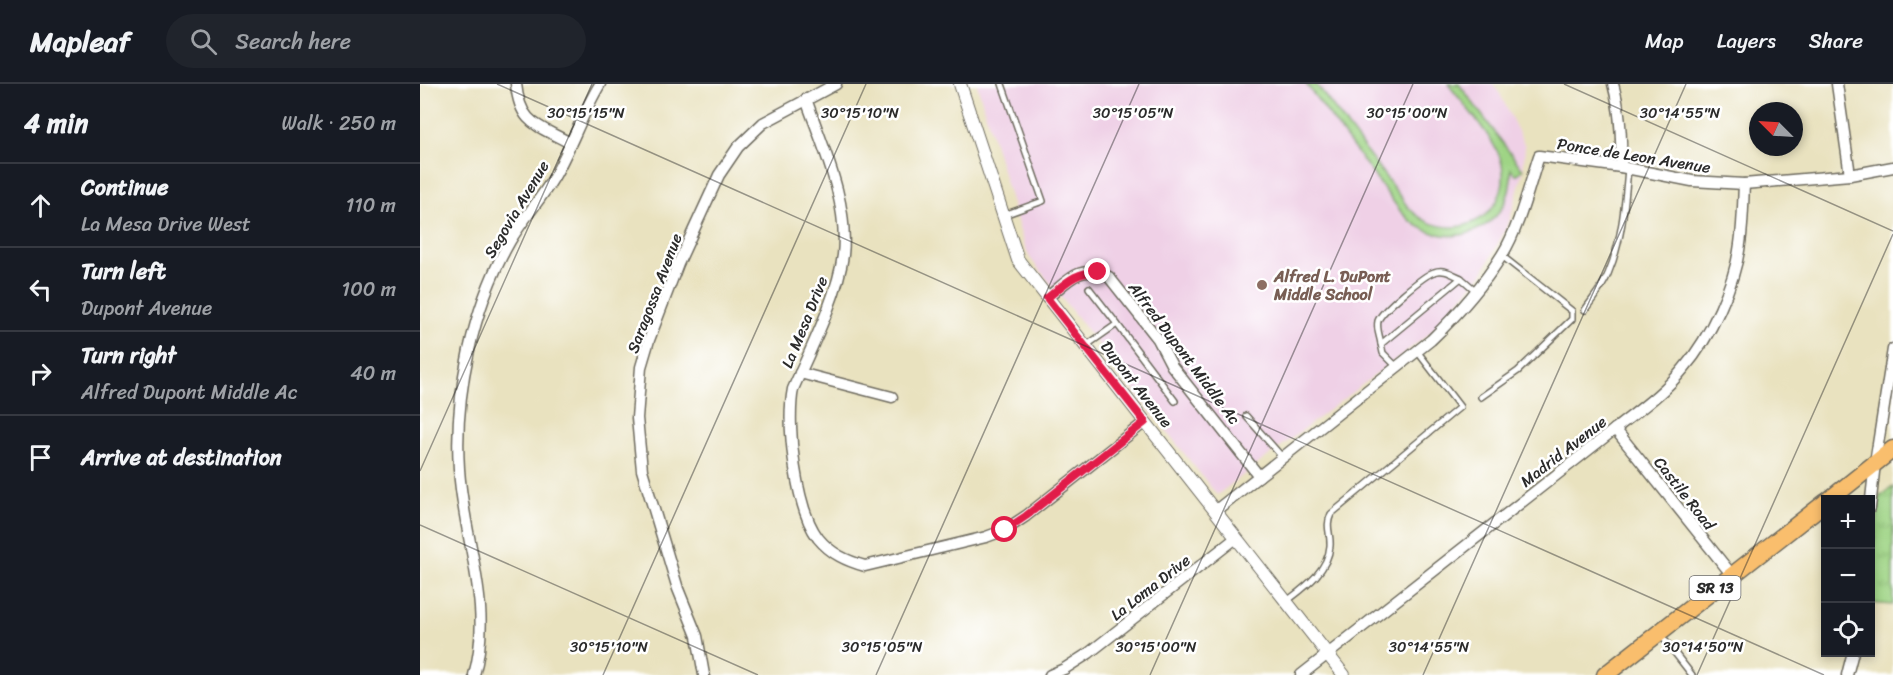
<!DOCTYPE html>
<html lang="en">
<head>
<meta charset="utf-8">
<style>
  :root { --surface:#171b24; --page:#20242c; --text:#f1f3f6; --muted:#9ea1a6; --line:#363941 }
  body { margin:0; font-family:Sriracha,sans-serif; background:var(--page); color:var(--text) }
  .controls { position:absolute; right:18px; bottom:18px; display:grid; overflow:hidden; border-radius:0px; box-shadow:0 3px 9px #0003 }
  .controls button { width:54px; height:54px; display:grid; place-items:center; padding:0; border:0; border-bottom:2px solid var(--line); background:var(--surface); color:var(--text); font:30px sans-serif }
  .compass { position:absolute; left:1329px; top:18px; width:54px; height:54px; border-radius:50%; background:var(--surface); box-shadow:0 3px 9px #0003; rotate:294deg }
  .stop { position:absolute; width:18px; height:18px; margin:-14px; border:4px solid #e11d48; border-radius:50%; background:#fff }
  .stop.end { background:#e11d48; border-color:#fff; box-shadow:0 2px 6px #0008 }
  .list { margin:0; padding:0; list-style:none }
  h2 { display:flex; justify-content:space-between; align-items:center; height:78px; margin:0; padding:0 24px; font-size:26px }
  h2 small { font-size:20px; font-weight:400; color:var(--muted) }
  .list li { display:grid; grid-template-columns:39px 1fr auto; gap:18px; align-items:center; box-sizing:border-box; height:84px; padding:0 24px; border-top:2px solid var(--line) }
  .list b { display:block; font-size:22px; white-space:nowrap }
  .list p { margin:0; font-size:20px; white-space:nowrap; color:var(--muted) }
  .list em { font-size:20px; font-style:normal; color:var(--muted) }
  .icon { flex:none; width:33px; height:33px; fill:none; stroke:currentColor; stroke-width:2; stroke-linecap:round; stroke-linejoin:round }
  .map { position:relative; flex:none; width:1473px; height:591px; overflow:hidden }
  header { display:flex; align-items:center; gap:36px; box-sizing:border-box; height:84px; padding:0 30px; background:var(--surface); border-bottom:2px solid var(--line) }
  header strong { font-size:28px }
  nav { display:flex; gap:33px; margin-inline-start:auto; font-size:21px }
  .search { width:420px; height:54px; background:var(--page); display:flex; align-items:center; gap:15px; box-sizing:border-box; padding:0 21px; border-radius:33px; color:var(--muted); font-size:22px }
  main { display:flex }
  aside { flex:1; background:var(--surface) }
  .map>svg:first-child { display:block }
</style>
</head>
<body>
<header>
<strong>Mapleaf</strong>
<div class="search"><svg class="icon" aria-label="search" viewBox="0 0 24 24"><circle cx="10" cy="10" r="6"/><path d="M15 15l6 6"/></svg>Search here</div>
<nav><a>Map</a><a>Layers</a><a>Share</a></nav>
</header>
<main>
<aside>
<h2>4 min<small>Walk · 250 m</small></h2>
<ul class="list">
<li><svg class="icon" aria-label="ahead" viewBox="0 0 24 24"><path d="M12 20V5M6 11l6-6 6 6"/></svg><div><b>Continue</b><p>La Mesa Drive West</p></div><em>110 m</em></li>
<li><svg class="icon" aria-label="left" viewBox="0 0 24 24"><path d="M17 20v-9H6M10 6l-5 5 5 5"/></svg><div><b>Turn left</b><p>Dupont Avenue</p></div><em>100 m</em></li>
<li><svg class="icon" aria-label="right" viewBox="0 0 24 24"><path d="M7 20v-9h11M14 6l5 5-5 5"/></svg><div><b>Turn right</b><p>Alfred Dupont Middle Ac</p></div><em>40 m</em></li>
<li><svg class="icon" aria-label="arrive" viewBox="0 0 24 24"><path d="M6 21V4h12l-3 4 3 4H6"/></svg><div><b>Arrive at destination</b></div></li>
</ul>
</aside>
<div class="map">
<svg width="1473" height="591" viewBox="0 0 1473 591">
  <defs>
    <pattern id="park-tufts" width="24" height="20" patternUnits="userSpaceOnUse" patternTransform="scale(1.5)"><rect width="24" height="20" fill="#9fd485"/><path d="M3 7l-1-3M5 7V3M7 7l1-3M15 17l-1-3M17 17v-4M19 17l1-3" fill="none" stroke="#89b673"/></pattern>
  </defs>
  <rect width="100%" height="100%" fill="#fff"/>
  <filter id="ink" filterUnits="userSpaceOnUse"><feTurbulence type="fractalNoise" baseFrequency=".0167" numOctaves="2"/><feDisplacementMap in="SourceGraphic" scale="12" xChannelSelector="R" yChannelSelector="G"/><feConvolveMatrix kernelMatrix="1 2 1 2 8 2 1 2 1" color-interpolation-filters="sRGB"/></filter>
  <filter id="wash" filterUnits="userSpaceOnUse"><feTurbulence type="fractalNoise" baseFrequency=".008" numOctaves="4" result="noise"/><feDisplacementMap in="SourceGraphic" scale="24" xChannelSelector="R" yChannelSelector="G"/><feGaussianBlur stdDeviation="1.35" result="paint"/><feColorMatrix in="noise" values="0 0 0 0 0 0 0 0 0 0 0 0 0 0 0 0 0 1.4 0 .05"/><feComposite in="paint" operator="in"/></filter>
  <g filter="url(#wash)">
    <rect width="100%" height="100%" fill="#e9e2bf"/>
    <!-- built -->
    <path fill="#efd0e6" d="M557 0H1073L1080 10 1105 62 1103 89 1089 138 1062 190 1009 250 797 411 610 174 604 161Z"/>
    <!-- grass -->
    <path fill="#9fd485" stroke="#658058" stroke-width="1.5" d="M886 0H896L988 123C1026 165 1093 136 1082 80 1077 57 1043 20 1028 0H1039L1103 86 1096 91 1091 85C1095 149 1022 174 981 128Z"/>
    <!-- park -->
    <path fill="url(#park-tufts)" stroke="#658058" stroke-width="1.5" d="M1473 403V521L1451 519V489L1459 413Z"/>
  </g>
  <g filter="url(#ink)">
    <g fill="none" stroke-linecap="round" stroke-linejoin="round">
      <!-- service casing -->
      <g stroke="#6e6b5f" stroke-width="8">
        <g id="service">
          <path d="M582 0 623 117 584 131"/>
          <path d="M669 204 697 240"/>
          <path d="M1165 226C1173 214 1183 203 1188 190 1202 157 1205 120 1208 84"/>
          <path d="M961 260C960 252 956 245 958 237 961 227 1004 191 1014 188 1024 184 1032 190 1041 194"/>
          <path d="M667 261 697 240 755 317"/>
          <path d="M977 283 963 269 961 260 1041 194 1055 206"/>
          <path d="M1061 313 1098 287 1152 235V227L1082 172"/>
          <path d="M826 332 863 374"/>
          <path d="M867 517C885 503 908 487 910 462 911 449 905 443 911 430L1040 323 997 267"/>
          <path d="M1240 550 1272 591"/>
        </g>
      </g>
      <!-- minor casing -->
      <g stroke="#6e6b5f" stroke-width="13">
        <g id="minor">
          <path d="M96 0C100 41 118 41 150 59"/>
          <path d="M1193 0C1201 28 1202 54 1201 83"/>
          <path d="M1417 0 1430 91"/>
          <path d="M386 15C403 64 429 118 423 171 418 212 390 266 373 305 366 341 376 425 398 454 411 470 427 477 445 482L566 453 585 446 606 432 725 338"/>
          <path d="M627 214C649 196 660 179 689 193L738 255 752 282 839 392"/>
          <path d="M380 289 472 313"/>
          <path d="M1195 345 1312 491"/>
          <path d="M1450 424 1455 379 1473 265"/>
          <path d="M795 427 1011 256C1037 231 1062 203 1082 171 1099 144 1109 102 1119 72L1201 83 1272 97 1324 100 1430 91 1473 83"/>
          <path d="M54 591C74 521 43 454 39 385 34 310 53 222 90 157 103 135 121 115 134 93 151 63 162 30 180 0"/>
          <path d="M284 591 277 552 258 505 222 386 217 334 221 283 229 256 258 180 299 91 318 63 343 39 416 0"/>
          <path d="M630 591 644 585 669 569 816 454"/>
          <path d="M881 591 1195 345C1219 326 1245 308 1264 284 1290 254 1315 200 1320 160 1323 140 1323 120 1324 100"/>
          <path d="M1427 591 1433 568"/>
        </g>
      </g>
      <!-- tertiary casing -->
      <g stroke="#6e6b5f" stroke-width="14">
        <path id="tertiary" d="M540 0 598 176 924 591"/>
      </g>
      <!-- primary casing -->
      <g stroke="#6e6b5f" stroke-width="19">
        <g id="primary">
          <path d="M1409 416 1473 365"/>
          <path d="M1185 591 1406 418"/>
        </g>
      </g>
      <!-- service -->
      <use href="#service" stroke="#fff" stroke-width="5"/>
      <!-- minor -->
      <use href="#minor" stroke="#fff" stroke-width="10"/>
      <!-- tertiary -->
      <use href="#tertiary" stroke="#fff" stroke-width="12"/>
      <!-- primary -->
      <use href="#primary" stroke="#f9be6d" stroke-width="16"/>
    </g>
  </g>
  <g fill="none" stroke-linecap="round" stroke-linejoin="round" filter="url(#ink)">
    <!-- route -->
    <path stroke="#e11d48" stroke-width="8" d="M585 446 606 432 725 338 627 214C644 201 655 187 678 188"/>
  </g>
  <!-- ticks -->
  <path fill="none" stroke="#2b2b2b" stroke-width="1.5" stroke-opacity="0.45" d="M77 0 1404 591M1144 0 1473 147M0 387 172 0M0 441 338 591M183 591 446 0M456 591 719 0M730 591 993 0M1003 591 1266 0M1277 591 1473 150"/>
  <!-- markers -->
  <circle fill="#8d6e63" stroke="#fff" stroke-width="2" cx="842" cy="201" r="6"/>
  <g text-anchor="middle" stroke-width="5" stroke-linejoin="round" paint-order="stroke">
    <!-- shield labels -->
    <rect fill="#fff" stroke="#6b6b6b" stroke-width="1.5" x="1269.5" y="492" width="51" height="24" rx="4.5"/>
    <g font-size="15" font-weight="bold" fill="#2b2b2b">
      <text x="1295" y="509">SR 13</text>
    </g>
    <!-- street labels -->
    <g font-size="16" fill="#2b2b2b" stroke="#fff">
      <text transform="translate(1214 71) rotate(9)" y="6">Ponce de Leon Avenue</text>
      <text transform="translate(96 125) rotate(-59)" y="6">Segovia Avenue</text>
      <text transform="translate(234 209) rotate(-69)" y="6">Saragossa Avenue</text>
      <text transform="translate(384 238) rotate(-68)" y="6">La Mesa Drive</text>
      <text transform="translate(765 269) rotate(53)" y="6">Alfred Dupont Middle Ac</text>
      <text transform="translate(717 300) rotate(52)" y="6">Dupont Avenue</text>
      <text transform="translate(1143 367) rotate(-38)" y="6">Madrid Avenue</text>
      <text transform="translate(1265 409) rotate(52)" y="6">Castile Road</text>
      <text transform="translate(730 503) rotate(-38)" y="6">La Loma Drive</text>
    </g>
    <!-- education labels -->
    <g font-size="16" font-weight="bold" fill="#785e54" stroke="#fff" text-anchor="start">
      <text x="854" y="198">Alfred L. DuPont<tspan x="854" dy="18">Middle School</tspan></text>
    </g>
  </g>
  <g font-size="15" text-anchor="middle" fill="#2b2b2b" stroke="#fff" stroke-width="5" stroke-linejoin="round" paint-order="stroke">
    <text x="166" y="34">30°15'15"N</text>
    <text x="440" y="34">30°15'10"N</text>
    <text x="713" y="34">30°15'05"N</text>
    <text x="987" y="34">30°15'00"N</text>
    <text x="1260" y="34">30°14'55"N</text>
    <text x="189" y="568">30°15'10"N</text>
    <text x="462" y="568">30°15'05"N</text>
    <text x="736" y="568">30°15'00"N</text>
    <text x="1009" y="568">30°14'55"N</text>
    <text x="1283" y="568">30°14'50"N</text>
  </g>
</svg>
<div class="controls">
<button>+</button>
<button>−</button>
<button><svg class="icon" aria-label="locate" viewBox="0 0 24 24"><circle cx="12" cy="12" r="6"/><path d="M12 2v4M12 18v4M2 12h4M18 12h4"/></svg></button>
</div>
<svg class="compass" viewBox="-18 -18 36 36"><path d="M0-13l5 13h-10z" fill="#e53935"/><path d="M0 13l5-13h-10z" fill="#9ea1a6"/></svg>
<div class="stop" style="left:585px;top:446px"></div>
<div class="stop end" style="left:678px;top:188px"></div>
</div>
</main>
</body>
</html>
